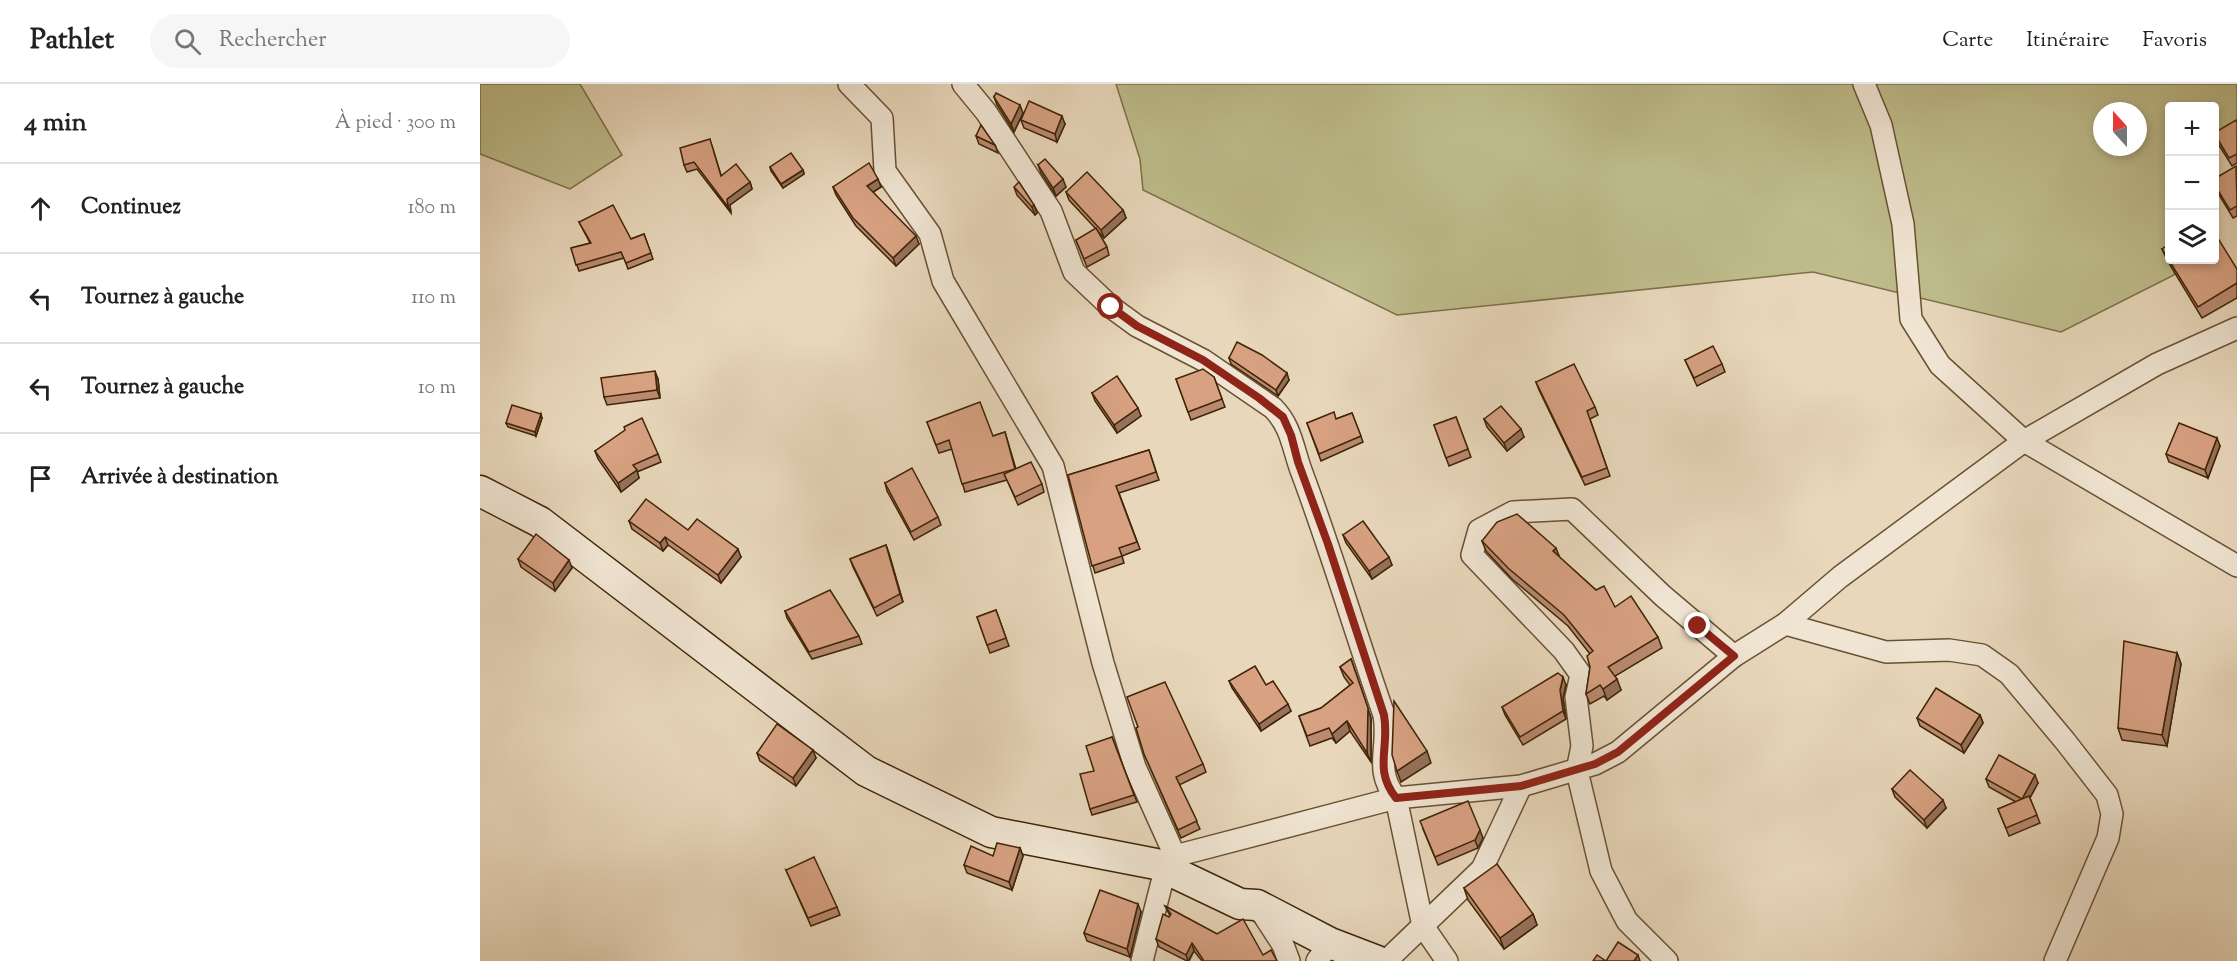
<!DOCTYPE html>
<html lang="fr">
<head>
<meta charset="utf-8">
<style>
  :root { --surface:#fff; --page:#f6f6f6; --text:#222; --muted:#767676; --line:#e0e0e0 }
  body { margin:0; font-family:"Sorts Mill Goudy",serif; background:var(--page); color:var(--text) }
  .controls { position:absolute; right:18px; top:18px; display:grid; overflow:hidden; border-radius:6px; box-shadow:0 3px 9px #0003 }
  .controls button { width:54px; height:54px; display:grid; place-items:center; padding:0; border:0; border-bottom:2px solid var(--line); background:var(--surface); color:var(--text); font:30px sans-serif }
  .compass { position:absolute; left:1613px; top:18px; width:54px; height:54px; border-radius:50%; background:var(--surface); box-shadow:0 3px 9px #0003; rotate:339deg }
  .stop { position:absolute; width:18px; height:18px; margin:-14px; border:4px solid #8f2418; border-radius:50%; background:#fff }
  .stop.end { background:#8f2418; border-color:#fff; box-shadow:0 2px 6px #0008 }
  .list { margin:0; padding:0; list-style:none }
  h2 { display:flex; justify-content:space-between; align-items:center; height:78px; margin:0; padding:0 24px; font-size:26px }
  h2 small { font-size:20px; font-weight:400; color:var(--muted) }
  .list li { display:grid; grid-template-columns:39px 1fr auto; gap:18px; align-items:center; box-sizing:border-box; height:90px; padding:0 24px; border-top:2px solid var(--line) }
  .list b { display:block; font-size:22px; white-space:nowrap }
  .list em { font-size:20px; font-style:normal; color:var(--muted) }
  .icon { flex:none; width:33px; height:33px; fill:none; stroke:currentColor; stroke-width:2; stroke-linecap:round; stroke-linejoin:round }
  .map { position:relative; flex:none; width:1757px; height:877px; overflow:hidden }
  header { display:flex; align-items:center; gap:36px; box-sizing:border-box; height:84px; padding:0 30px; background:var(--surface); border-bottom:2px solid var(--line) }
  header strong { font-size:28px }
  nav { display:flex; gap:33px; margin-inline-start:auto; font-size:21px }
  .search { width:420px; height:54px; background:var(--page); display:flex; align-items:center; gap:15px; box-sizing:border-box; padding:0 21px; border-radius:33px; color:var(--muted); font-size:22px }
  main { display:flex }
  aside { flex:1; background:var(--surface) }
  .map>svg:first-child { display:block }
</style>
</head>
<body>
<header>
<strong>Pathlet</strong>
<div class="search"><svg class="icon" aria-label="search" viewBox="0 0 24 24"><circle cx="10" cy="10" r="6"/><path d="M15 15l6 6"/></svg>Rechercher</div>
<nav><a>Carte</a><a>Itinéraire</a><a>Favoris</a></nav>
</header>
<main>
<aside>
<h2>4 min<small>À pied · 300 m</small></h2>
<ul class="list">
<li><svg class="icon" aria-label="ahead" viewBox="0 0 24 24"><path d="M12 20V5M6 11l6-6 6 6"/></svg><div><b>Continuez</b></div><em>180 m</em></li>
<li><svg class="icon" aria-label="left" viewBox="0 0 24 24"><path d="M17 20v-9H6M10 6l-5 5 5 5"/></svg><div><b>Tournez à gauche</b></div><em>110 m</em></li>
<li><svg class="icon" aria-label="left" viewBox="0 0 24 24"><path d="M17 20v-9H6M10 6l-5 5 5 5"/></svg><div><b>Tournez à gauche</b></div><em>10 m</em></li>
<li><svg class="icon" aria-label="arrive" viewBox="0 0 24 24"><path d="M6 21V4h12l-3 4 3 4H6"/></svg><div><b>Arrivée à destination</b></div></li>
</ul>
</aside>
<div class="map">
<svg width="1757" height="877" viewBox="0 0 1757 877">
  <rect width="100%" height="100%" fill="#e8d7bb"/>
  <filter id="stains"><feTurbulence type="fractalNoise" baseFrequency=".00333" numOctaves="4"/><feColorMatrix values="0 0 0 0 .2 0 0 0 0 .09 0 0 0 0 .02 0 0 0 .5 -.17"/></filter>
  <radialGradient id="worn" r=".72"><stop offset=".6" stop-color="#630" stop-opacity="0"/><stop offset="1" stop-color="#630" stop-opacity=".3"/></radialGradient>
  <!-- green -->
  <g fill="#bebc8b" stroke="#7e7048" stroke-width="1.5" fill-rule="evenodd">
    <path d="M0 0H100L142 71 90 105 0 70Z"/>
    <path d="M636 0H1757V42L1735 51 1734 22H1690V176H1698L1694 191 1581 248 1333 188 917 231 663 106 660 75ZM1622 27H1658V63H1622Z"/>
  </g>
  <g fill="none" stroke-linecap="round" stroke-linejoin="round">
    <!-- street casing -->
    <g stroke="#695132" stroke-width="24">
      <g id="street">
        <path d="M369 0 402 34 405 87 450 150 463 197 573 382 623 579 655 683 695 772"/>
        <path d="M483 0 506 28 571 127 594 188 631 223 657 242 723 276 793 324C812 343 813 366 822 389 852 469 876 551 904 631 910 664 893 685 916 714L943 842 967 877"/>
        <path d="M1384 0 1401 41 1423 140 1431 235 1460 281 1544 357 1757 482"/>
        <path d="M1305 540 1406 568 1469 566 1502 571 1529 590 1585 657 1627 711 1632 730 1628 754 1575 877"/>
        <path d="M676 780 695 772 916 714 1041 702 1115 680 1138 668 1254 572 1305 540 1360 493 1544 357 1677 280 1757 244"/>
        <path d="M779 824 803 861 809 877"/>
        <path d="M662 877 685 786"/>
        <path d="M837 877 850 859"/>
        <path d="M906 877 1002 785 1041 702"/>
        <path d="M1187 877 1147 837 1121 787 1097 687 1102 662 1096 613 1101 591 1084 567 992 471 999 446 1033 428 1092 425 1183 512 1254 572"/>
      </g>
    </g>
    <!-- secondary casing -->
    <g stroke="#3f2405" stroke-width="33">
      <path id="secondary" d="M0 407 60 438 386 687 511 748 676 780 760 820 777 821 850 859 897 877"/>
    </g>
    <!-- street -->
    <use href="#street" stroke="#f0e5d3" stroke-width="21"/>
    <!-- secondary -->
    <use href="#secondary" stroke="#f0e5d3" stroke-width="30"/>
  </g>
  <!-- wall -->
  <g fill="#b98a70" stroke="#3f2405" stroke-width="1.5">
    <path d="M514 13 543 29 534 48 517 21Z"/>
    <path d="M541 36 585 40 577 58 544 44Z"/>
    <path d="M1757 39V79L1752 82 1737 58 1734 49Z"/>
    <path d="M496 52 515 61 518 69 499 60Z"/>
    <path d="M232 62 241 91 270 98 272 105 250 121 251 129 217 85 207 88 204 81Z"/>
    <path d="M558 81 586 103 576 112 561 89Z"/>
    <path d="M290 83 323 86 324 90 303 104 291 87Z"/>
    <path d="M1757 83V132L1753 134 1735 104 1734 95Z"/>
    <path d="M353 103H401L393 108 439 160 416 182 376 142 356 111Z"/>
    <path d="M534 103 554 121 557 129 555 131 537 111Z"/>
    <path d="M586 108 643 126 646 134 624 154 617 146 627 163 629 171 607 183 596 156 616 145 589 116Z"/>
    <path d="M99 138 151 155 164 150 173 175 148 185 144 174 99 187 91 164 110 159Z"/>
    <path d="M1682 165 1757 185V214L1722 234 1687 176Z"/>
    <path d="M749 274 809 296 798 312 751 280Z"/>
    <path d="M1205 276 1242 280 1245 288 1217 302Z"/>
    <path d="M734 293 745 323 711 336 696 295Z"/>
    <path d="M178 295 180 314 127 321 124 313Z"/>
    <path d="M1056 298 1115 323 1118 331 1110 335 1130 392 1105 401 1059 306Z"/>
    <path d="M612 309 661 332 637 349 615 317Z"/>
    <path d="M872 329 883 358 841 377 827 339 856 335Z"/>
    <path d="M976 333 991 373 969 382 954 341Z"/>
    <path d="M62 334 56 352 28 343 26 339Z"/>
    <path d="M1004 335 1044 353 1027 367 1007 343Z"/>
    <path d="M447 338 513 352 525 348 536 385 562 400 564 408 538 421 527 396 485 408 472 365 459 369Z"/>
    <path d="M1740 362 1728 394 1689 378 1686 370Z"/>
    <path d="M669 366 679 396 639 409 660 465 642 472 644 479 615 489 588 391Z"/>
    <path d="M115 367 178 370 181 378 157 388 159 394 141 408 118 375Z"/>
    <path d="M405 399 458 433 461 441 434 456 407 407Z"/>
    <path d="M149 437 261 473 241 499 188 461 183 467 152 445Z"/>
    <path d="M863 451 912 481 892 495 866 459Z"/>
    <path d="M1002 457 1079 473 1135 523 1178 553 1182 564 1135 592 1141 606 1127 616 1124 612 1110 620 1106 610 1110 583V570L1088 542 1032 495 1006 467Z"/>
    <path d="M406 461 423 518 397 532 373 483 370 475Z"/>
    <path d="M38 475 92 484 75 507 41 483Z"/>
    <path d="M516 526 529 562 510 569 497 533Z"/>
    <path d="M305 527 379 552 382 560 332 575 307 534Z"/>
    <path d="M1697 569 1701 580 1687 662 1642 656 1638 644Z"/>
    <path d="M871 575 891 634V678L870 647 856 659 852 654 830 662 819 632 841 624 870 601 864 593 860 583Z"/>
    <path d="M749 597 786 601 811 627 781 647 752 604Z"/>
    <path d="M1086 601 1083 614 1086 635 1043 661 1025 631 1022 623Z"/>
    <path d="M1500 631 1503 639 1484 669 1440 642 1437 634Z"/>
    <path d="M632 653 657 718 612 731 610 725 614 687Z"/>
    <path d="M277 669 336 674 316 702 280 677Z"/>
    <path d="M664 670 723 680 726 688 699 701 720 745 701 754Z"/>
    <path d="M1506 695 1558 699 1550 714 1560 739 1529 752 1518 725 1536 718 1509 703Z"/>
    <path d="M1412 705 1466 724 1447 744 1415 713Z"/>
    <path d="M943 745 1003 754 998 764 958 781Z"/>
    <path d="M540 764 543 772 532 806 487 789 484 781Z"/>
    <path d="M306 786 357 823 360 831 331 842Z"/>
    <path d="M984 804 1053 830 1057 841 1024 865 988 816Z"/>
    <path d="M685 822 737 850 797 877H722L714 867 709 877H707L679 863 676 855 690 832Z"/>
    <path d="M661 828 650 873 607 857 604 849Z"/>
  </g>
  <!-- shaded-wall -->
  <g fill="#96715b" stroke="#3f2405" stroke-width="1.5">
    <path d="M540 21 543 29 534 48 531 40Z"/>
    <path d="M582 32 585 40 577 58 575 50Z"/>
    <path d="M323 86 324 90 303 104 301 100Z"/>
    <path d="M398 95 401 103 390 110 387 102Z"/>
    <path d="M583 95 586 103 576 112 573 104Z"/>
    <path d="M270 98 272 105 250 121 251 129 248 123 247 115Z"/>
    <path d="M554 121 557 129 555 131 552 123Z"/>
    <path d="M643 126 646 134 624 154 621 146Z"/>
    <path d="M436 152 439 160 416 182 413 174Z"/>
    <path d="M175 287 178 295 180 314 177 306Z"/>
    <path d="M807 289 809 296 798 312 796 306Z"/>
    <path d="M658 324 661 332 637 349 634 341Z"/>
    <path d="M61 330 62 334 56 352 55 348Z"/>
    <path d="M1041 345 1044 353 1027 367 1024 359Z"/>
    <path d="M1737 354 1740 362 1728 394 1725 386Z"/>
    <path d="M157 386 159 394 141 408 138 399Z"/>
    <path d="M185 453 188 461 183 467 180 459Z"/>
    <path d="M406 461 409 469 423 518 420 510Z"/>
    <path d="M1076 464 1080 474 1073 467Z"/>
    <path d="M258 465 261 473 241 499 238 491Z"/>
    <path d="M909 473 912 481 892 495 889 487Z"/>
    <path d="M89 476 92 484 75 507 73 499Z"/>
    <path d="M1697 569 1701 580 1687 662 1682 651Z"/>
    <path d="M871 575 891 634V678L887 669Z"/>
    <path d="M1083 593 1086 601 1083 614 1086 635 1083 627 1080 606Z"/>
    <path d="M1137 595 1141 606 1127 616 1123 605Z"/>
    <path d="M808 620 811 627 781 647 779 640Z"/>
    <path d="M1500 631 1503 639 1484 669 1481 661Z"/>
    <path d="M867 637 870 647 856 659 852 650Z"/>
    <path d="M333 666 336 674 316 702 313 694Z"/>
    <path d="M947 667 951 679 921 698 917 687Z"/>
    <path d="M1555 691 1558 699 1545 723 1542 715Z"/>
    <path d="M1463 716 1466 724 1447 744 1444 736Z"/>
    <path d="M1000 746 1003 754 998 764 995 756Z"/>
    <path d="M540 764 543 772 532 806 529 798Z"/>
    <path d="M658 820 661 828 650 873 647 865Z"/>
    <path d="M1053 830 1057 841 1024 865 1020 854Z"/>
    <path d="M712 859 714 867 708 877 706 871Z"/>
    <path d="M1158 871 1160 877H1154Z"/>
  </g>
  <!-- building -->
  <g fill="#d7a182" stroke="#3f2405" stroke-width="1.5">
    <path d="M516 9 540 21 531 40 514 13Z"/>
    <path d="M549 17 582 32 575 50 541 36Z"/>
    <path d="M1756 36 1757 39V70L1749 74 1734 49Z"/>
    <path d="M501 41 515 61 496 52Z"/>
    <path d="M230 55 241 92 256 80 270 98 247 115 248 123 214 78 204 81 200 64Z"/>
    <path d="M311 69 323 86 301 100 290 83Z"/>
    <path d="M565 75 583 95 573 104 558 81Z"/>
    <path d="M389 79 398 95 387 102 436 152 413 174 373 134 353 103Z"/>
    <path d="M1756 82 1757 122 1750 126 1734 100V95Z"/>
    <path d="M607 88 643 126 621 146 586 108Z"/>
    <path d="M539 98 554 121 552 123 534 103Z"/>
    <path d="M133 121 151 155 164 150 171 169 146 179 141 168 96 181 91 164 111 159 99 138Z"/>
    <path d="M616 144 627 163 604 175 596 156Z"/>
    <path d="M1734 148 1757 185V199L1718 223 1682 165 1689 160V176H1734Z"/>
    <path d="M757 258 782 271 807 289 796 306 749 274Z"/>
    <path d="M1233 262 1242 280 1214 294 1205 276Z"/>
    <path d="M1094 280 1115 323 1107 327 1127 384 1102 393 1056 298Z"/>
    <path d="M723 285 734 293 742 315 708 328 696 295Z"/>
    <path d="M175 287 177 306 124 313 121 294Z"/>
    <path d="M637 292 658 324 634 341 612 309Z"/>
    <path d="M500 318 513 352 525 348 535 385 482 400 469 356 456 361 447 338Z"/>
    <path d="M32 321 61 330 55 348 26 339Z"/>
    <path d="M1021 322 1041 345 1024 359 1004 335Z"/>
    <path d="M854 328 856 335 872 329 881 352 839 370 827 339Z"/>
    <path d="M976 333 988 365 966 374 954 341Z"/>
    <path d="M162 334 178 370 153 381 157 386 138 399 115 367 145 346 144 343Z"/>
    <path d="M1699 339 1737 354 1725 386 1686 370Z"/>
    <path d="M669 366 676 388 636 402 657 458 639 464 642 472 612 482 588 391Z"/>
    <path d="M551 378 562 400 535 413 524 390Z"/>
    <path d="M432 384 458 433 431 448 405 399Z"/>
    <path d="M166 415 208 446 217 435 258 465 238 491 185 453 180 459 149 437Z"/>
    <path d="M1037 430 1076 464 1073 467 1116 506 1124 502 1135 523 1151 512 1178 553 1128 583 1137 595 1123 605 1120 601 1106 610 1110 583 1107 572 1113 567 1084 531 1028 484 1002 457 1017 438Z"/>
    <path d="M883 437 909 473 889 487 863 451Z"/>
    <path d="M56 450 89 476 73 499 38 475Z"/>
    <path d="M406 461 420 510 394 524 370 475Z"/>
    <path d="M350 506 379 552 329 568 305 527Z"/>
    <path d="M516 526 526 554 507 561 497 533Z"/>
    <path d="M1644 557 1697 569 1682 651 1638 644Z"/>
    <path d="M871 575 888 624 887 669 867 637 852 650 849 644 827 652 819 632 841 624 873 599 860 583Z"/>
    <path d="M775 582 786 601 793 597 808 620 779 640 749 597Z"/>
    <path d="M1078 589 1083 593 1080 606 1083 627 1040 653 1022 623Z"/>
    <path d="M685 598 723 680 696 693 717 737 698 746 664 670 656 644 658 643 647 613Z"/>
    <path d="M1456 604 1500 631 1481 661 1437 634Z"/>
    <path d="M914 617 947 667 917 687 912 671Z"/>
    <path d="M297 640 333 666 313 694 277 669Z"/>
    <path d="M632 653 654 711 610 725 600 690 614 687 606 662Z"/>
    <path d="M1519 671 1555 691 1542 715 1506 695Z"/>
    <path d="M1430 686 1463 716 1444 736 1412 705Z"/>
    <path d="M1549 712 1557 731 1526 744 1518 725Z"/>
    <path d="M988 717 1000 746 995 756 955 773 940 737Z"/>
    <path d="M517 759 540 764 529 798 484 781 491 762 513 772Z"/>
    <path d="M334 773 357 823 328 834 306 786Z"/>
    <path d="M1017 780 1053 830 1020 854 984 804Z"/>
    <path d="M620 806 658 820 647 865 604 849Z"/>
    <path d="M685 822 737 850 763 835 783 871 791 866 797 877H724L712 859 706 871 676 855 683 830 689 833 691 830Z"/>
    <path d="M1138 858 1158 871 1154 877H1113L1117 871 1126 877Z"/>
  </g>
  <g fill="none" stroke-linecap="round" stroke-linejoin="round">
    <!-- route -->
    <path stroke="#8f2418" stroke-width="8" d="M631 223 657 242 723 276 779 314 803 333 811 351 818 378 848 460 904 631C910 664 893 685 916 714L1041 702 1115 680 1138 668 1254 572 1218 542"/>
  </g>
  <rect width="100%" height="100%" filter="url(#stains)"/>
  <rect width="100%" height="100%" fill="url(#worn)"/>
</svg>
<div class="controls">
<button>+</button>
<button>−</button>
<button><svg class="icon" aria-label="layers" viewBox="0 0 24 24"><path d="M12 4l9 5-9 5-9-5zM3 14l9 5 9-5"/></svg></button>
</div>
<svg class="compass" viewBox="-18 -18 36 36"><path d="M0-13l5 13h-10z" fill="#e53935"/><path d="M0 13l5-13h-10z" fill="#767676"/></svg>
<div class="stop" style="left:631px;top:223px"></div>
<div class="stop end" style="left:1218px;top:542px"></div>
</div>
</main>
</body>
</html>
